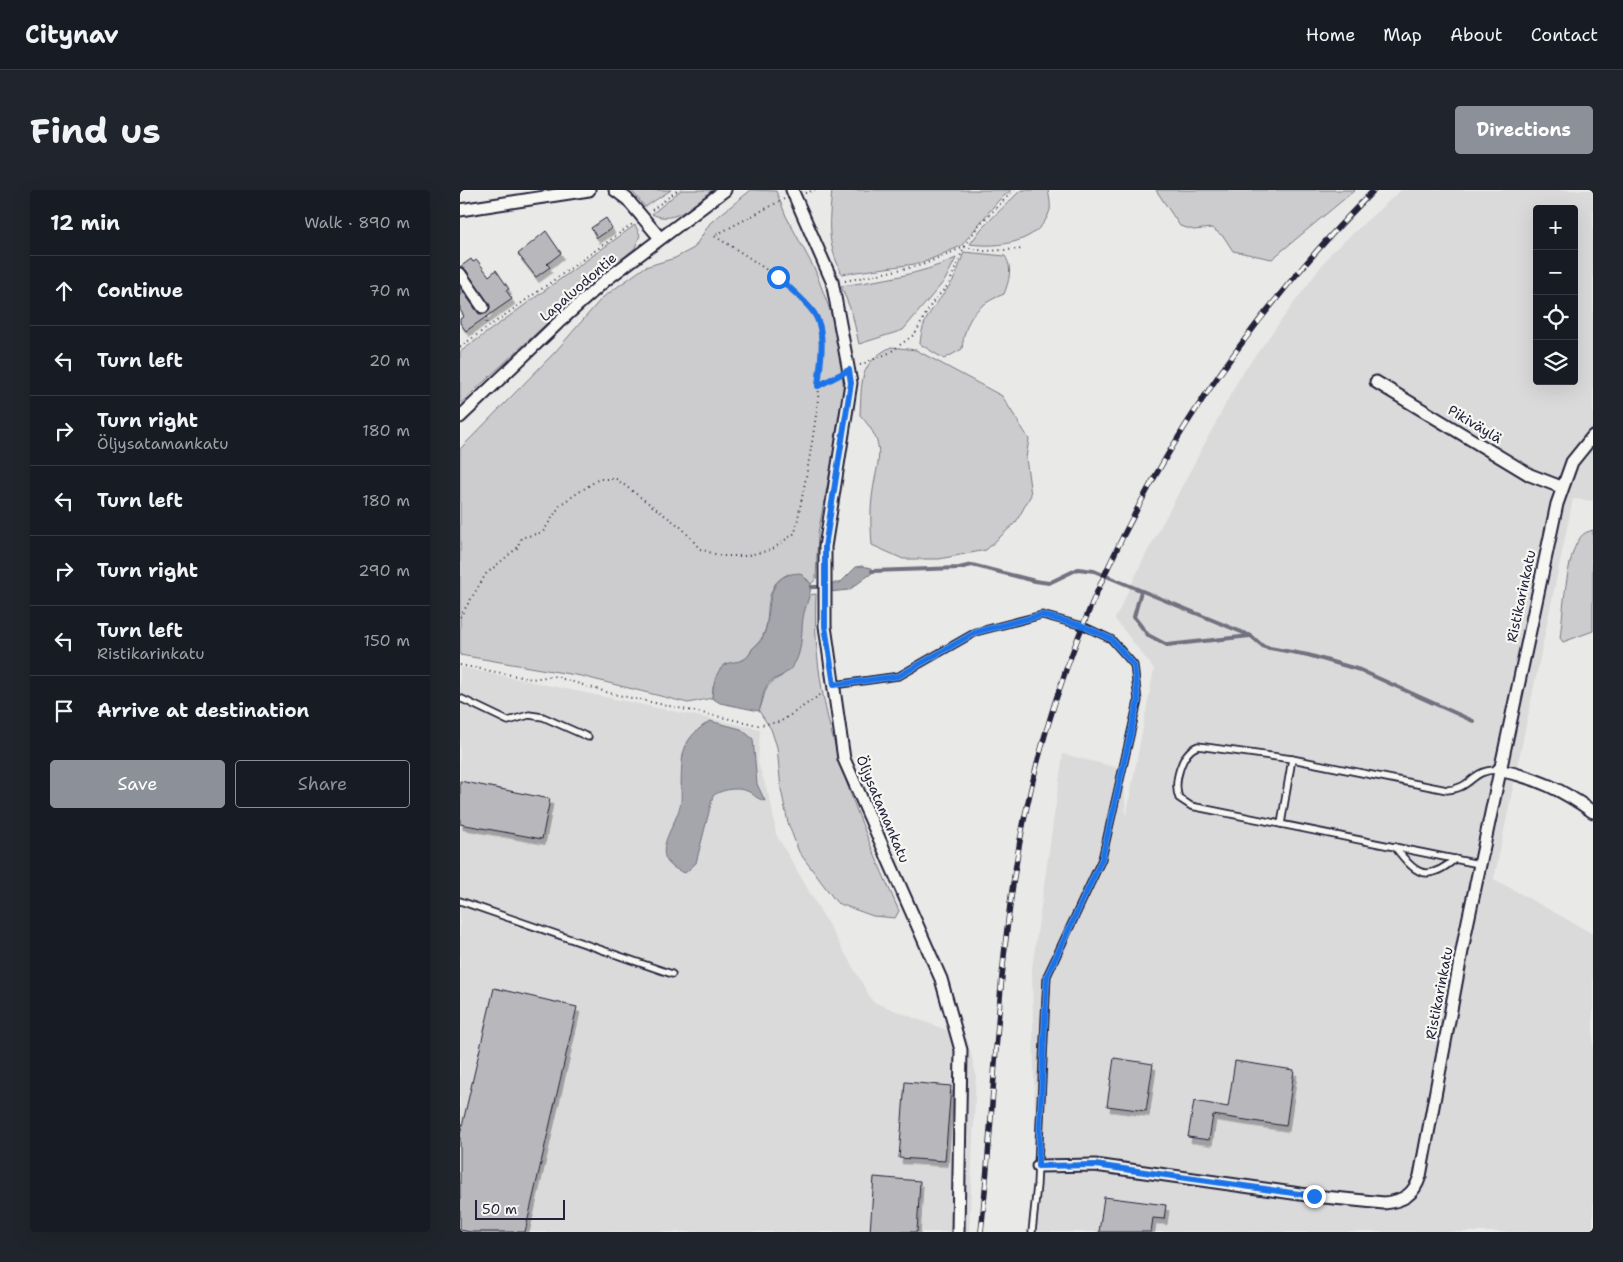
<!DOCTYPE html>
<html lang="en">
<head>
<meta charset="utf-8">
<style>
  :root { --surface:#171b24; --page:#20242c; --text:#f1f3f6; --muted:#9ea1a6; --line:#363941; --accent:#8c9099 }
  body { margin:0; font-family:"Shantell Sans",sans-serif; background:var(--page); color:var(--text) }
  .controls { position:absolute; right:15px; top:15px; display:grid; overflow:hidden; border-radius:5px; box-shadow:0 5px 20px #0002 }
  .controls button { width:45px; height:45px; display:grid; place-items:center; padding:0; border:0; border-bottom:1px solid var(--line); background:var(--surface); color:var(--text); font:25px sans-serif }
  .scale { position:absolute; left:15px; bottom:12px; width:90px; box-sizing:border-box; padding-left:5px; border:2px solid #22223b; border-top:0; font-size:14px; line-height:18px; white-space:nowrap; color:#22223b; -webkit-text-stroke:4px #f6f6f2; paint-order:stroke }
  .stop { position:absolute; width:15px; height:15px; margin:-11px; border:4px solid #1a73e8; border-radius:50%; background:#fff }
  .stop.end { background:#1a73e8; border-color:#fff; box-shadow:0 1px 5px #0008 }
  .list { margin:0; padding:0; list-style:none }
  h2 { display:flex; justify-content:space-between; align-items:center; height:65px; margin:0; padding:0 20px; font-size:21px }
  h2 small { font-size:16px; font-weight:400; color:var(--muted) }
  .list li { display:grid; grid-template-columns:32px 1fr auto; gap:15px; align-items:center; box-sizing:border-box; height:70px; padding:0 20px; border-top:1px solid var(--line) }
  .list b { display:block; font-size:19px; white-space:nowrap }
  .list p { margin:0; font-size:16px; white-space:nowrap; color:var(--muted) }
  .list em { font-size:16px; font-style:normal; color:var(--muted) }
  .actions { display:flex; gap:10px; padding:15px 20px }
  .actions a { flex:1; padding:11px 0; border:1px solid var(--accent); border-radius:5px; text-align:center; font-size:18px; color:var(--accent) }
  .actions .main { background:var(--accent); color:#fff }
  .icon { flex:none; width:28px; height:28px; fill:none; stroke:currentColor; stroke-width:2; stroke-linecap:round; stroke-linejoin:round }
  .map { position:relative; flex:none; width:1133px; height:1042px; overflow:hidden; border-radius:5px }
  header { display:flex; align-items:center; gap:30px; box-sizing:border-box; height:70px; padding:0 25px; background:var(--surface); border-bottom:1px solid var(--line) }
  header strong { font-size:24px }
  nav { display:flex; gap:28px; margin-inline-start:auto; font-size:18px }
  .intro { display:flex; align-items:center; justify-content:space-between; box-sizing:border-box; height:120px; padding:0 30px }
  h1 { margin:0; font-size:35px }
  .button { padding:12px 22px; border-radius:5px; background:var(--accent); color:#fff; font-size:18px; font-weight:700 }
  main { display:flex; gap:30px; padding:0 30px }
  aside { flex:1; background:var(--surface); border-radius:5px; box-shadow:0 5px 20px #0002 }
  .map>svg:first-child { display:block }
</style>
</head>
<body>
<header>
<strong>Citynav</strong>
<nav><a>Home</a><a>Map</a><a>About</a><a>Contact</a></nav>
</header>
<div class="intro"><h1>Find us</h1><a class="button">Directions</a></div>
<main>
<aside>
<h2>12 min<small>Walk · 890 m</small></h2>
<ul class="list">
<li><svg class="icon" aria-label="ahead" viewBox="0 0 24 24"><path d="M12 20V5M6 11l6-6 6 6"/></svg><div><b>Continue</b></div><em>70 m</em></li>
<li><svg class="icon" aria-label="left" viewBox="0 0 24 24"><path d="M17 20v-9H6M10 6l-5 5 5 5"/></svg><div><b>Turn left</b></div><em>20 m</em></li>
<li><svg class="icon" aria-label="right" viewBox="0 0 24 24"><path d="M7 20v-9h11M14 6l5 5-5 5"/></svg><div><b>Turn right</b><p>Öljysatamankatu</p></div><em>180 m</em></li>
<li><svg class="icon" aria-label="left" viewBox="0 0 24 24"><path d="M17 20v-9H6M10 6l-5 5 5 5"/></svg><div><b>Turn left</b></div><em>180 m</em></li>
<li><svg class="icon" aria-label="right" viewBox="0 0 24 24"><path d="M7 20v-9h11M14 6l5 5-5 5"/></svg><div><b>Turn right</b></div><em>290 m</em></li>
<li><svg class="icon" aria-label="left" viewBox="0 0 24 24"><path d="M17 20v-9H6M10 6l-5 5 5 5"/></svg><div><b>Turn left</b><p>Ristikarinkatu</p></div><em>150 m</em></li>
<li><svg class="icon" aria-label="arrive" viewBox="0 0 24 24"><path d="M6 21V4h12l-3 4 3 4H6"/></svg><div><b>Arrive at destination</b></div></li>
</ul>
<div class="actions"><a class="main">Save</a><a>Share</a></div>
</aside>
<div class="map">
<svg width="1133" height="1042" viewBox="0 0 1133 1042">
  <defs>
    <filter id="shadow"><feDropShadow dx="3" dy="5.5" stdDeviation="0" flood-color="#0004"/></filter>
  </defs>
  <rect width="100%" height="100%" fill="#e9e9e7"/>
  <filter id="ink" filterUnits="userSpaceOnUse"><feTurbulence type="fractalNoise" baseFrequency=".02" numOctaves="2"/><feDisplacementMap in="SourceGraphic" scale="10" xChannelSelector="R" yChannelSelector="G"/><feConvolveMatrix kernelMatrix="1 2 1 2 8 2 1 2 1" color-interpolation-filters="sRGB"/></filter>
  <g filter="url(#ink)">
    <!-- built -->
    <g fill="#dadada" fill-rule="evenodd">
      <path d="M941 0H1133V311L1113 309 1034 689 1133 744V1042H577L572 778 603 564 663 579 666 627 694 479 655 429 682 372 781 185 871 63ZM1077 19H1114V191H1077Z"/>
      <path d="M0 477 300 539 298 573 311 613 316 644 413 812 507 848 516 884 509 1042H0Z"/>
    </g>
    <!-- green -->
    <g fill="#ccccce" stroke="#777784">
      <path d="M171 0H211L185 17Z"/>
      <path d="M221 0H252C235 13 215 36 192 24Z"/>
      <path d="M291 0 316 1 326 26 355 80 381 150 384 210 358 343 356 389 351 394 347 389 328 384C323 387 316 391 314 396 302 418 315 438 294 457 291 459 291 463 288 466 283 472 274 473 267 474L253 497 252 508 228 513 121 486 0 465V259L96 161 142 108 185 77 215 68 234 58 250 33Z"/>
      <path d="M372 0H551L538 11 501 56 462 73 382 84C366 51 369 35 372 0Z"/>
      <path d="M561 0H588C589 6 591 14 590 20 580 53 539 58 510 54L522 38Z"/>
      <path d="M696 0H895L812 69 773 61 764 47 752 38 734 40 720 36Z"/>
      <path d="M175 35 180 45 175 58 114 108 0 214V162Z"/>
      <path d="M504 62 545 66C553 78 549 91 544 104 516 115 505 129 502 159L484 169 460 154C462 127 475 117 490 95 497 86 500 72 504 62Z"/>
      <path d="M496 68 485 90 443 140 399 154 392 123 381 96C421 90 460 85 496 68Z"/>
      <path d="M431 157 456 160 542 206 569 249 566 268 571 305 556 332 526 360 479 369H443L412 355C411 340 410 324 412 308 416 270 430 258 400 225 402 191 398 174 431 157Z"/>
      <path d="M1133 340V441L1103 452 1100 448C1103 425 1106 365 1120 348 1123 343 1127 342 1133 340Z"/>
      <path d="M356 404C350 518 394 619 439 721L435 728 413 726 377 713 339 662 328 633 321 599 317 557 311 539 299 521C307 502 301 497 322 486L349 405Z"/>
    </g>
    <!-- water -->
    <g fill="#a5a5ac" stroke="#71717f">
      <path d="M402 376 411 378 412 383 389 400 369 402V393H380L396 377Z"/>
      <path d="M340 383 351 394C351 405 345 416 343 428 341 443 343 464 332 477 326 485 317 487 310 492 302 499 303 512 299 521L260 513 252 508C253 497 255 480 266 474 273 471 282 473 288 466 291 464 291 459 294 457 297 454 300 453 302 449 315 424 300 384 340 383Z"/>
      <path d="M250 531 281 539 293 549 297 594 305 611C298 609 296 607 291 603 281 596 261 599 253 606L236 673 225 683C185 669 214 641 220 616 222 610 221 603 221 597 222 564 220 550 250 531Z"/>
    </g>
    <g fill="none" stroke-linecap="round" stroke-linejoin="round">
      <!-- stream -->
      <g stroke="#71717f" stroke-width="4">
        <path d="M412 381 499 378 512 375 575 391 589 393 618 379 634 381 791 446 804 457 848 465 900 480 1013 531"/>
        <path d="M351 397H358"/>
        <path d="M681 401 674 427 688 445 707 455 790 446"/>
      </g>
    </g>
    <!-- building -->
    <g fill="#b8b8bc" stroke="#22223b" filter="url(#shadow)">
      <path d="M146 28 152 38 137 48 131 38Z"/>
      <path d="M86 41 101 63 87 74 90 77 76 87 58 64Z"/>
      <path d="M11 69 13 72 17 70 29 86 36 80 49 99 46 100 52 109 6 141 0 133V129L4 126 0 120V97L19 124 27 123 30 117 6 80 0 77Z"/>
      <path d="M0 591 90 609 82 649 0 634Z"/>
      <path d="M34 798 117 817 65 1042H11L0 1040V945Z"/>
      <path d="M654 868 693 874 686 921 647 916Z"/>
      <path d="M775 871 834 880 826 936 753 925 749 950 728 947 734 911 768 917Z"/>
      <path d="M445 892 491 896 485 971 439 968Z"/>
      <path d="M414 987 460 991 457 1042H410Z"/>
      <path d="M644 1007 706 1015 704 1029 693 1028 691 1042H639Z"/>
    </g>
    <g fill="none" stroke-linecap="round" stroke-linejoin="round">
      <!-- service casing -->
      <g stroke="#22223b" stroke-width="9">
        <g id="service">
          <path d="M374 495 439 486 516 442 582 425 623 436 651 449 674 475 678 511 642 669 587 786 577 995 572 1042"/>
          <path d="M0 508 48 531 69 525 83 527 128 547"/>
          <path d="M821 634 832 569"/>
          <path d="M935 657C955 683 966 694 995 669"/>
          <path d="M1019 674 731 616 719 608C713 593 721 562 738 556L832 569 987 600C1012 599 1011 579 1038 580"/>
          <path d="M0 711 212 784"/>
        </g>
      </g>
      <!-- minor casing -->
      <g stroke="#22223b" stroke-width="15">
        <g id="minor">
          <path d="M155 0 167 9 200 48"/>
          <path d="M332 0 372 91 391 193 365 357V436L384 569 481 789 501 860 498 1042"/>
          <path d="M0 20 129 0"/>
          <path d="M0 84 23 117"/>
          <path d="M916 192 1070 285 1101 297"/>
          <path d="M0 227 98 133 147 89 265 0"/>
          <path d="M1038 580C1075 587 1103 600 1133 622"/>
          <path d="M578 976 635 975 854 1006 924 1013C943 1011 954 1005 960 986L1005 745 1097 314 1112 272 1133 246"/>
        </g>
      </g>
      <!-- path -->
      <g stroke="#22223b" stroke-width="2" stroke-dasharray="1 4" stroke-linecap="butt">
        <path d="M345 3 355 0"/>
        <path d="M192 20 218 0"/>
        <path d="M385 91 462 75 504 57 519 35 554 0"/>
        <path d="M26 127 27 137"/>
        <path d="M0 157 174 33"/>
        <path d="M400 175 429 163 455 144 472 113 489 94 504 57 524 61 563 59"/>
        <path d="M358 196 378 186"/>
        <path d="M0 427 26 384 57 358 61 348 83 342 101 314 139 289H156L222 338 240 359 261 366H284L311 360 335 343C344 297 373 164 355 125 352 119 344 113 340 108 314 83 285 64 254 46L324 9"/>
        <path d="M0 475 72 489 93 486 153 504 298 535 320 532 363 503"/>
      </g>
      <!-- service -->
      <use href="#service" stroke="#f6f6f2" stroke-width="5.5"/>
      <!-- minor -->
      <use href="#minor" stroke="#f6f6f2" stroke-width="11"/>
      <!-- rail casing -->
      <g stroke="#22223b" stroke-width="5.5">
        <path id="rail" d="M521 1042C534 924 536 804 554 687 593 425 729 186 914 0"/>
      </g>
      <!-- rail -->
      <use href="#rail" stroke="#f6f6f2" stroke-width="4" stroke-dasharray="11" stroke-linecap="butt"/>
    </g>
  </g>
  <g fill="none" stroke-linecap="round" stroke-linejoin="round" filter="url(#ink)">
    <!-- route -->
    <path stroke="#1a73e8" stroke-width="6" d="M318 87C329 98 345 110 354 123 367 142 360 175 358 196L389 180 391 193 365 357V436L374 495 439 486 516 442 582 425 623 436 651 449 674 475 678 511 642 669 587 786 578 976 635 975 854 1006"/>
  </g>
  <g text-anchor="middle" stroke-width="4.5" stroke-linejoin="round" paint-order="stroke">
    <!-- street labels -->
    <g font-size="14" fill="#22223b" stroke="#f6f6f2">
      <text transform="translate(118 97) rotate(-41)" y="5">Lapaluodontie</text>
      <text transform="translate(1015 234) rotate(31)" y="5">Pikiväylä</text>
      <text transform="translate(1061 406) rotate(-78)" y="5">Ristikarinkatu</text>
      <text transform="translate(423 619) rotate(67)" y="5">Öljysatamankatu</text>
      <text transform="translate(979 803) rotate(-79)" y="5">Ristikarinkatu</text>
    </g>
  </g>
</svg>
<div class="controls">
<button>+</button>
<button>−</button>
<button><svg class="icon" aria-label="locate" viewBox="0 0 24 24"><circle cx="12" cy="12" r="6"/><path d="M12 2v4M12 18v4M2 12h4M18 12h4"/></svg></button>
<button><svg class="icon" aria-label="layers" viewBox="0 0 24 24"><path d="M12 4l9 5-9 5-9-5zM3 14l9 5 9-5"/></svg></button>
</div>
<div class="scale">50 m</div>
<div class="stop" style="left:318px;top:87px"></div>
<div class="stop end" style="left:854px;top:1006px"></div>
</div>
</main>
</body>
</html>
